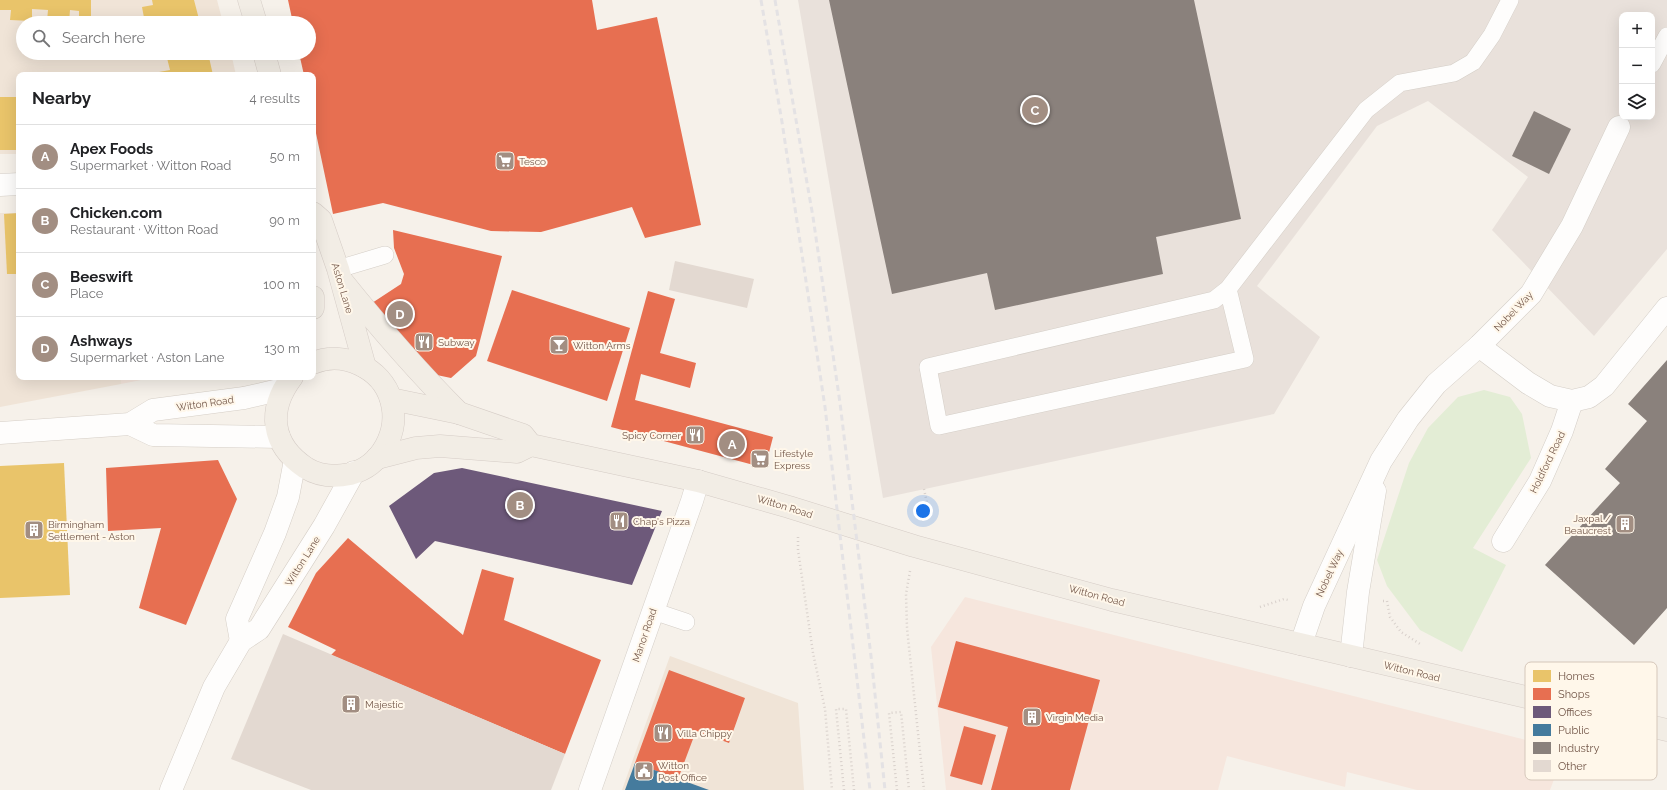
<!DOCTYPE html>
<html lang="en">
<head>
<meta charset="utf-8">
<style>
  :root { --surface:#fff; --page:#f2f2f2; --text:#202124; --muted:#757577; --line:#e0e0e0; --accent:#a28e82 }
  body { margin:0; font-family:Raleway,sans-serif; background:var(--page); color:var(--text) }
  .controls { position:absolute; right:12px; top:12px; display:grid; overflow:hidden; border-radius:8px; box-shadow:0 4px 16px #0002 }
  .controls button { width:36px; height:36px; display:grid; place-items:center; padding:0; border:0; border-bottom:1px solid var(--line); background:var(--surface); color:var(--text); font:20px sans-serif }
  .you { position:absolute; left:923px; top:511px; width:14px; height:14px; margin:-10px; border:3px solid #fff; border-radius:50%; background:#1a73e8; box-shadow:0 0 0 6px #1a73e833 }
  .badge { display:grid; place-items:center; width:26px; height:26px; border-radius:50%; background:var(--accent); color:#fff; font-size:13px; font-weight:700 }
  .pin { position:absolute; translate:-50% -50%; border:2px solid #fff; box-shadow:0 1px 4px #0006 }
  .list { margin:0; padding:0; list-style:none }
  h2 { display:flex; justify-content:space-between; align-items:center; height:52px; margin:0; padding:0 16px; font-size:17px }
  h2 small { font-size:13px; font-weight:400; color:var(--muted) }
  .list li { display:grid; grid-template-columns:26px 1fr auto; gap:12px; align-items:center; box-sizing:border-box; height:64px; padding:0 16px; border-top:1px solid var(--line) }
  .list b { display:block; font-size:15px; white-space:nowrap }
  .list p { margin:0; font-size:13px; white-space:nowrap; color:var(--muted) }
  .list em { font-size:13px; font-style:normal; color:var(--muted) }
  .icon { flex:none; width:22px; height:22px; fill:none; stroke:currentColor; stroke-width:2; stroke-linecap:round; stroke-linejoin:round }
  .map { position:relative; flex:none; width:1667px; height:790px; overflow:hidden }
  .search { position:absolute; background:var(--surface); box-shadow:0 4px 16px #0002; left:16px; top:16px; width:300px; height:44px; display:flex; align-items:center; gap:10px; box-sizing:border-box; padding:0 14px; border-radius:22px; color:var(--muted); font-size:15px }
  .panel { position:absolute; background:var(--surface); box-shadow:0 4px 16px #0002; left:16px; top:72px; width:300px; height:308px; border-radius:8px }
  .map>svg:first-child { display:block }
</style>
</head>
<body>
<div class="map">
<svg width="1667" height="790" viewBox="0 0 1667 790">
  <rect width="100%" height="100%" fill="#f6f1ea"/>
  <!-- residential -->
  <g fill="#f0e4d7">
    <path d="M0 0H217L223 23H23V53H231L236 75H19V154H0Z"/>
    <path d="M0 213H19V377H121V384L0 407Z"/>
    <path d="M670 656 798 703 804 790H622Z"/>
  </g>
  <!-- commercial -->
  <g fill="#f6e6dd">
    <path d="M121 377H156L121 384Z"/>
    <path d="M965 597 1565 750 1550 790H1417L1347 772 1345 787 1227 756 1218 790H946L931 647Z"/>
  </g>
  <!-- industrial -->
  <path fill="#e9e1db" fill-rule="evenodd" d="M798 0H1667V249L1594 336 1492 230 1528 177 1428 101 1377 126 1257 286 1320 337 1274 414 883 498ZM1622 15H1652V117H1622Z"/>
  <!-- green -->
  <path fill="#e3edd5" d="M1484 390 1510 397 1522 414 1531 458 1473 548 1506 565 1462 652 1420 630 1387 586 1377 560 1409 463 1428 428 1458 397Z"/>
  <!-- homes -->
  <g fill="#e9c46a">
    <path d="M0 0H91V23H79V11L70 10 69 22 47 21 48 10 32 9V21L10 20 11 10H0Z"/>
    <path d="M152 0H194L200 23H145L142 7 153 5Z"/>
    <path d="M154 53H208L213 75H159V72L170 70 167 58 155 60Z"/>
    <rect x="0" y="97" width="19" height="53"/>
    <path d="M19 213V274H7L4 214Z"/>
    <path d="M64 463 70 595 0 598V466Z"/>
  </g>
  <!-- shops -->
  <g fill="#e76f51">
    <path d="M288 0H592L597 30 657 17 701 225 645 238 632 207 541 232 491 231 383 203 333 214 313 119V75H304L299 53H309V23H293Z"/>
    <path d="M393 230 502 256 476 356 451 378 432 374 372 303 401 284 404 274 394 248Z"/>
    <path d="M512 290 630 328 607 401 487 361Z"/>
    <path d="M648 291 675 299 660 353 696 363 690 388 641 374 635 400 773 437 765 468 611 427Z"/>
    <path d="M218 460 237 499 186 625 139 608 161 528 108 531 106 468Z"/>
    <path d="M348 538 463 635 482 569 514 578 504 620 601 660 565 754 331 655 336 650 288 627 316 573Z"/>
    <path d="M956 641 1100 680 1070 790H991L1008 727 938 707Z"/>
    <path d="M669 670 745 698 729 743 696 731 678 779 635 763Z"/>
    <path d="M964 726 996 735 982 785 950 776Z"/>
  </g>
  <!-- offices -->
  <path fill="#6d597a" d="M462 468 662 511 632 585 435 541 416 559 389 506 434 473Z"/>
  <!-- public -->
  <path fill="#457b9d" d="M635 763 709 790H625Z"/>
  <!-- industry -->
  <g fill="#8a817c">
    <path d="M829 0H1194L1241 219 1156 237 1163 274 995 310 987 273 892 294Z"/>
    <path d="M1534 111 1571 129 1549 174 1512 156Z"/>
    <path d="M1667 360V608L1634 645 1545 565 1620 483 1605 469 1647 421 1628 404Z"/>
  </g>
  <!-- building -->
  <g fill="#e3d9d1">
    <path d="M675 261 754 279 747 308 669 290Z"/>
    <path d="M283 634 565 754 551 790H311L231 759Z"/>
  </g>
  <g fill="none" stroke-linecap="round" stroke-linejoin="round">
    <!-- service casing -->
    <g stroke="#d4cec7" stroke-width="18">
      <g id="service">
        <path d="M1652 64 1667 36"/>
        <path d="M338 269 385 255"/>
        <path d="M1228 289 1245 359 939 426 928 367 1214 300 1228 289 1366 110 1400 83 1454 73 1473 62 1492 35 1510 0"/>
        <path d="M653 611 686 622"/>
      </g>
    </g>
    <!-- minor casing -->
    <g stroke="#d4cec7" stroke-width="23">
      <g id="minor">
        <path d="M0 185 19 184"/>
        <path d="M1479 346 1528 383 1550 396 1572 401 1589 397 1604 386 1667 308"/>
        <path d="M1503 541 1540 481 1562 431 1572 401"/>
        <path d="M1301 644 1314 606 1381 461 1408 419 1436 384 1479 346 1531 294 1572 226 1619 127"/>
        <path d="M1351 656 1358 592 1375 491"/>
        <path d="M590 790 692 501 698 481"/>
      </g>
    </g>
    <!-- secondary casing -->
    <g stroke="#d5cec6" stroke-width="23">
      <g id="secondary">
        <path d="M130 424 153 435 279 437"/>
        <path d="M0 433 130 424 153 410 244 398 283 389"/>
        <path d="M241 641 237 619 275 533 288 497 295 460"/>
        <path d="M171 790 214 687 241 641 259 629 324 526 354 472"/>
      </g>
    </g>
    <!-- primary casing -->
    <g stroke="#d5ccc6" stroke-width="23">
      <g id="primary">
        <path d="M249 0 256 23"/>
        <path d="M264 53 270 75"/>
        <path d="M313 213 321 220 338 269 365 367"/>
        <path d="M342 281C379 327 417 371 459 413"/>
        <path d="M313 297V308"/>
        <path d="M292 377C267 410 271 445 306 468 319 476 335 477 350 474 382 466 400 431 391 400 382 368 343 350 313 363"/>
        <path d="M391 399 459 413 523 435 531 445 698 481 789 507 914 546 1112 600 1667 730"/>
        <path d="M377 458 416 448 440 446 517 452 531 445"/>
      </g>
    </g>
    <!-- path -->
    <g stroke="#d8d0cb" stroke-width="2.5" stroke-dasharray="1 3" stroke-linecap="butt">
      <path d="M922 521 927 503 924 489"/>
      <path d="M798 537V550L813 653 825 709 832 790"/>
      <path d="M910 571 906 594 907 628 924 790"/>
      <path d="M1383 601H1387L1390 617 1401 632 1420 644"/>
      <path d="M1260 607 1284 599 1288 600"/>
      <path d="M844 790 836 709H846L854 790"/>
      <path d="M897 790 889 713 901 712 909 790"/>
    </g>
    <!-- service -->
    <use href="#service" stroke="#fefdfc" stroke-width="17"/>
    <!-- minor -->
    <use href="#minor" stroke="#fefdfc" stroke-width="22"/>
    <!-- secondary -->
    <use href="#secondary" stroke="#fefdfc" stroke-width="22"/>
    <!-- primary -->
    <use href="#primary" stroke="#f2ede5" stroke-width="22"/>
    <!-- rail -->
    <g stroke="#e4e2e4" stroke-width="3" stroke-dasharray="6 4" stroke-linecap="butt">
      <path d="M761 0 782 122 825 407 870 790"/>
      <path d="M775 0 813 217 840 403 871 656 885 790"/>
    </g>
  </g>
  <!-- icons -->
  <defs>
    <g id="supermarket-square" transform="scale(1)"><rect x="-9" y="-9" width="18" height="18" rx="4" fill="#a28e82" stroke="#fff7ea"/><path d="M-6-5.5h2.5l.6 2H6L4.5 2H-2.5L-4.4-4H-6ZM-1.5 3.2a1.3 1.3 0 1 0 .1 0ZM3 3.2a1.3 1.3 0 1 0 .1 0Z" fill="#fff"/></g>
    <g id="restaurant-square" transform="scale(1)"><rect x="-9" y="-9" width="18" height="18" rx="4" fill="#a28e82" stroke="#fff7ea"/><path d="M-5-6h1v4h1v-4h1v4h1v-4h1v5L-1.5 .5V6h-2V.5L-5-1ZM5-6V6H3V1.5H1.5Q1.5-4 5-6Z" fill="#fff"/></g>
    <g id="bar-square" transform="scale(1)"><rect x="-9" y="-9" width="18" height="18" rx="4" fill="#a28e82" stroke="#fff7ea"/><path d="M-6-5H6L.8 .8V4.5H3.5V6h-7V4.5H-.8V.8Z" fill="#fff"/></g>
    <g id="building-square" transform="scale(1)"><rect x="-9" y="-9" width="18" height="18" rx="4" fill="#a28e82" stroke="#fff7ea"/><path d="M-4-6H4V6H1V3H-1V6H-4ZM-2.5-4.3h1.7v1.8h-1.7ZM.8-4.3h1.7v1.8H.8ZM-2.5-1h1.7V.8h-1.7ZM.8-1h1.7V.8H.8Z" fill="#fff"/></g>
    <g id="civic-square" transform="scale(1)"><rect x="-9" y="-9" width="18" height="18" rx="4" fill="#a28e82" stroke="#fff7ea"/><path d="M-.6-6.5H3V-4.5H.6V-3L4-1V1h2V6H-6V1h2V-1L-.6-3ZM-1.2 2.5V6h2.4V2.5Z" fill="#fff"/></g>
  </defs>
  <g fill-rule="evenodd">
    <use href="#supermarket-square" x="505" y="161"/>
    <use href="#restaurant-square" x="424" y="342"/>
    <use href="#bar-square" x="559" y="345"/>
    <use href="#restaurant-square" x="695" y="435"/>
    <use href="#supermarket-square" x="760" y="459"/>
    <use href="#restaurant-square" x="619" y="521"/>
    <use href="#building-square" x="1625" y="524"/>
    <use href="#building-square" x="34" y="530"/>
    <use href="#building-square" x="351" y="704"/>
    <use href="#building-square" x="1032" y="717"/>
    <use href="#restaurant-square" x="663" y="733"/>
    <use href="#civic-square" x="644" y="771"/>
  </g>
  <g text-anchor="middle" stroke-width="4" stroke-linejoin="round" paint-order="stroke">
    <!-- poi labels -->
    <g font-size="10" fill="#74584a" stroke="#fff7ea" text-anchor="start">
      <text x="519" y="165">Tesco</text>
      <text x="438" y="346">Subway</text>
      <text x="573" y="349">Witton Arms</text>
      <text x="681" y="439" text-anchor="end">Spicy Corner</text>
      <text x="774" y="457">Lifestyle<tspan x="774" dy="12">Express</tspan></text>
      <text x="1611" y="522" text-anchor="end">Jaxpal /<tspan x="1611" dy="12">Beaucrest</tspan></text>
      <text x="633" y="525">Chap's Pizza</text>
      <text x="48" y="528">Birmingham<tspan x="48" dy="12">Settlement - Aston</tspan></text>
      <text x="365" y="708">Majestic</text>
      <text x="1046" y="721">Virgin Media</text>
      <text x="677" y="737">Villa Chippy</text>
      <text x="658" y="769">Witton<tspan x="658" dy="12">Post Office</tspan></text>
    </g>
    <!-- street labels -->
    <g font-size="10" fill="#74584a" stroke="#fff7ea">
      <text transform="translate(343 288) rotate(73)" y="4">Aston Lane</text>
      <text transform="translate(1513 311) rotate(-46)" y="4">Nobel Way</text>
      <text transform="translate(205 403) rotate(-8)" y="4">Witton Road</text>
      <text transform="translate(1547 462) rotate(-64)" y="4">Holdford Road</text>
      <text transform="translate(785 506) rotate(17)" y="4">Witton Road</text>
      <text transform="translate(302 561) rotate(-58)" y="4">Witton Lane</text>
      <text transform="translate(1329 573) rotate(-65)" y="4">Nobel Way</text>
      <text transform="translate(1097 595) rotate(15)" y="4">Witton Road</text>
      <text transform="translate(644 635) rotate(-71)" y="4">Manor Road</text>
      <text transform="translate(1412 671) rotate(14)" y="4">Witton Road</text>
    </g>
  </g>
  <!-- legend -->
  <rect x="1525" y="662" width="132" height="118" rx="6" fill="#fff7ea" stroke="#d5c7ba" stroke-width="1"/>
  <rect x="1533" y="670" width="18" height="12" fill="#e9c46a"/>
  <rect x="1533" y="688" width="18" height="12" fill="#e76f51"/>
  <rect x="1533" y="706" width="18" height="12" fill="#6d597a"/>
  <rect x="1533" y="724" width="18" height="12" fill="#457b9d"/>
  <rect x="1533" y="742" width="18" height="12" fill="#8a817c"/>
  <rect x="1533" y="760" width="18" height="12" fill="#e3d9d1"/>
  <g font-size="11" fill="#74584a">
    <text x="1558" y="680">Homes</text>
    <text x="1558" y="698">Shops</text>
    <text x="1558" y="716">Offices</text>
    <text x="1558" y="734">Public</text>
    <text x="1558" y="752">Industry</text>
    <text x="1558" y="770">Other</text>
  </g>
</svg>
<div class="controls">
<button>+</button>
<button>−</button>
<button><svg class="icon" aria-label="layers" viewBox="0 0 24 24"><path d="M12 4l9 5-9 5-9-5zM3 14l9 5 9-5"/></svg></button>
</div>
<div class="you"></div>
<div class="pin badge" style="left:732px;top:444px">A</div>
<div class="pin badge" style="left:520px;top:505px">B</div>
<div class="pin badge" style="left:1035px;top:110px">C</div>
<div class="pin badge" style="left:400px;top:314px">D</div>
<div class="search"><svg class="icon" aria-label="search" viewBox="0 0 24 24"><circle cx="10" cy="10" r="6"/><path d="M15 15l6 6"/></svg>Search here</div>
<section class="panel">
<h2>Nearby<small>4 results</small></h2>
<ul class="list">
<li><span class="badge">A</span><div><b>Apex Foods</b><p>Supermarket · Witton Road</p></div><em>50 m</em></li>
<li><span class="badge">B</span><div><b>Chicken.com</b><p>Restaurant · Witton Road</p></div><em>90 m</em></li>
<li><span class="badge">C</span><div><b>Beeswift</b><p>Place</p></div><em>100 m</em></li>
<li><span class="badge">D</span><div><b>Ashways</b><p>Supermarket · Aston Lane</p></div><em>130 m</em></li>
</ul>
</section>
</div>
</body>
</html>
